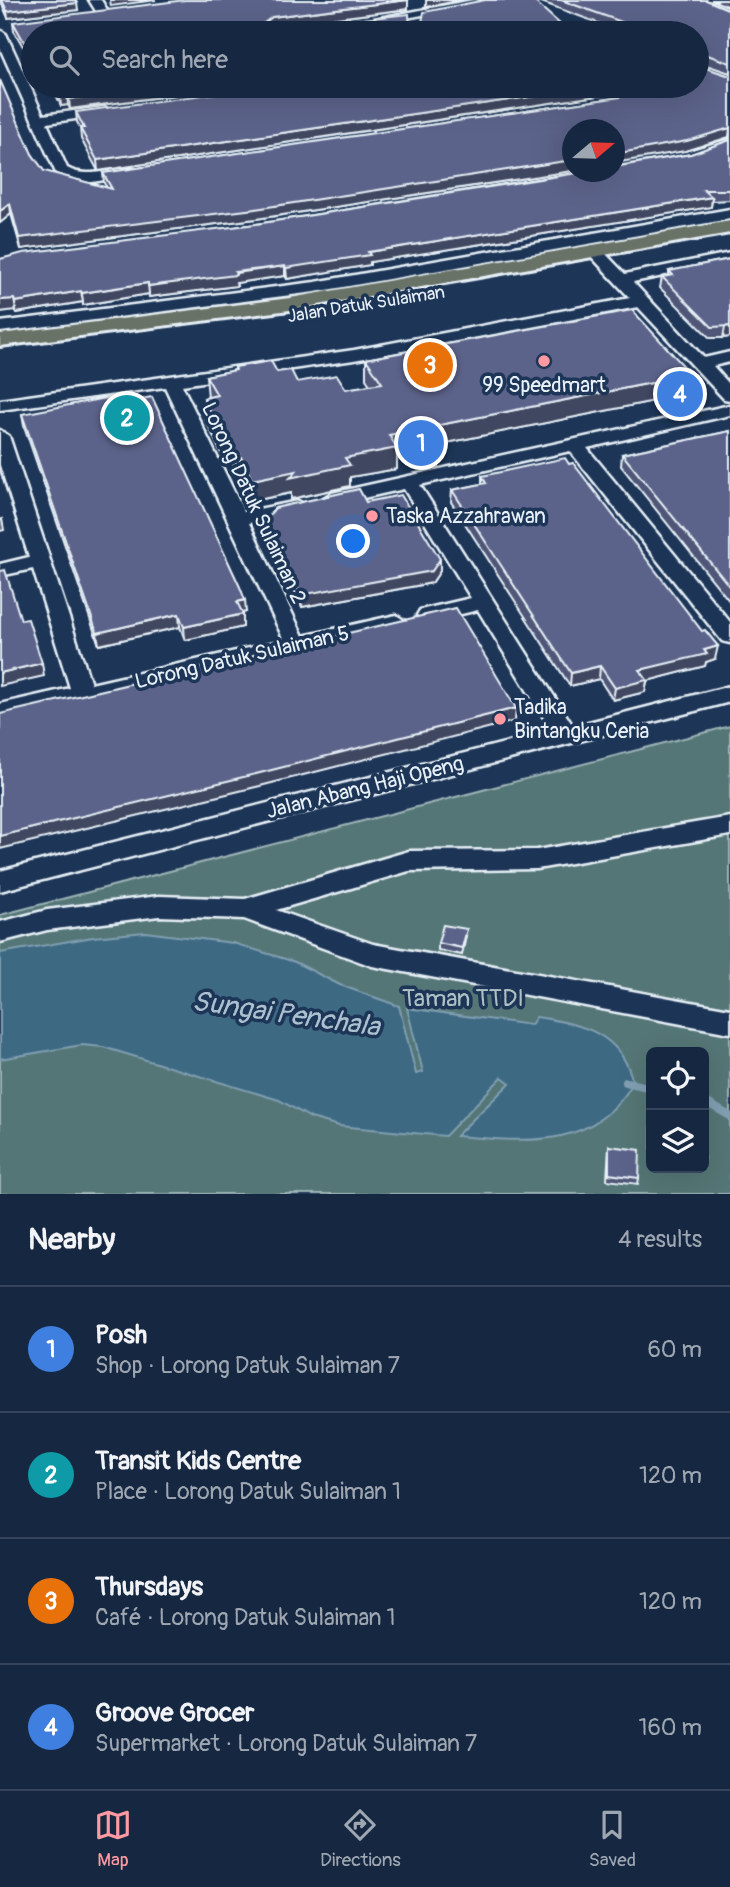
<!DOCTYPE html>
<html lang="en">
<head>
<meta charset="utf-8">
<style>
  :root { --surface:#162841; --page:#1f3048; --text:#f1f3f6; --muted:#9ea6b1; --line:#35445a; --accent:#ff9aa2 }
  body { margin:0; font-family:Pangolin,sans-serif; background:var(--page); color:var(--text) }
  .controls { position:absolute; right:21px; bottom:21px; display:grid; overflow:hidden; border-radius:10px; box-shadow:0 7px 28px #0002 }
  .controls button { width:63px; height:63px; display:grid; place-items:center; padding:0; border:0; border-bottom:2px solid var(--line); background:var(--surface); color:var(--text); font:35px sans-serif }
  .compass { position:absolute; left:562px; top:119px; width:63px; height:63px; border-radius:50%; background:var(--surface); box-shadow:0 7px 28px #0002; rotate:71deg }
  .you { position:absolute; left:354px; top:542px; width:24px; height:24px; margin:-18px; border:5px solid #fff; border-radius:50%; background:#1a73e8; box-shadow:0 0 0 10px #1a73e833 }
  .badge { display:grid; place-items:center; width:46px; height:46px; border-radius:50%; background:var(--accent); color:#fff; font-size:23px; font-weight:700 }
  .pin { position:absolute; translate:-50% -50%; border:4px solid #fff; box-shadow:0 2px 7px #0006 }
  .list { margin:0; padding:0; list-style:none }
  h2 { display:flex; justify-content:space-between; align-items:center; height:91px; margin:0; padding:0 28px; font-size:30px }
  h2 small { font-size:23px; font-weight:400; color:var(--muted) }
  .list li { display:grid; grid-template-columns:46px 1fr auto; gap:21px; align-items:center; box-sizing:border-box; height:126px; padding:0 28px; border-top:2px solid var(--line) }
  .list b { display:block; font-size:26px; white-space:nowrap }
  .list p { margin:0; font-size:23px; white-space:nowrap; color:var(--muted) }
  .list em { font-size:23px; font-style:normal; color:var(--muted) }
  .icon { flex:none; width:38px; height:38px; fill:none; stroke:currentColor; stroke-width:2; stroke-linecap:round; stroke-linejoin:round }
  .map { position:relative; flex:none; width:730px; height:1194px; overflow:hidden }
  .search { position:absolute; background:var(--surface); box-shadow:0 7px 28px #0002; left:21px; right:21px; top:21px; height:77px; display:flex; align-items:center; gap:18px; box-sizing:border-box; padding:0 24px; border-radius:38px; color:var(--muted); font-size:26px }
  .sheet { height:595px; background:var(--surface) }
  nav { display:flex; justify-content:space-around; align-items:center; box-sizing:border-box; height:98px; border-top:2px solid var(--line); background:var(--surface); font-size:19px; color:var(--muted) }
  nav a { display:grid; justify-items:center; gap:4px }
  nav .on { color:var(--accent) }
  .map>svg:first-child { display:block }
</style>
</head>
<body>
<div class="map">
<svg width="730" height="1194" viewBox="0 0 730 1194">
  <rect width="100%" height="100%" fill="#1d3557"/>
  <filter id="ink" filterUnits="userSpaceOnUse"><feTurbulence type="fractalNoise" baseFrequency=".0143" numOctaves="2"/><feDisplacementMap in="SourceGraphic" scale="14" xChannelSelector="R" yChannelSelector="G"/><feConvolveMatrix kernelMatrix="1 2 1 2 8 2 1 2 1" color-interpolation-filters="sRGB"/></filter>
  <g filter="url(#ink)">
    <!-- green -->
    <path fill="#547676" stroke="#9eb4b7" stroke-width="2" fill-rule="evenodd" d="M730 726V1194H0V915ZM651 1052H704V1168H651Z"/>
    <!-- water -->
    <path fill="#3d6983" stroke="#819fb2" stroke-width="2" d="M145 932 233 943 295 962 340 985 399 1006 416 1074 423 1072 407 1008 531 1025 536 1017C579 1023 622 1032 633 1083 592 1152 524 1141 456 1136L510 1083 502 1077 445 1136 339 1126 311 1118 279 1100 103 1047 82 1045 0 1059V953L93 937Z"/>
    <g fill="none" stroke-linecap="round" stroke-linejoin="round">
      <!-- stream -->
      <g stroke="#819fb2" stroke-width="8">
        <path d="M626 1082 651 1088"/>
        <path d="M704 1101 730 1116"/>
      </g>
      <!-- minor casing -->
      <g stroke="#e8f1f8" stroke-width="5">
        <g id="minor">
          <path d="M89 0H101L109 13 107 16H99Z"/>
          <path d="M473 0H501L380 23 374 19Z"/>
          <path d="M593 26 607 33H589V27Z"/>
          <path d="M0 30 6 34 43 115 104 107 111 111 104 115 47 123 67 168C90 182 125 161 138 172L136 175 86 183 56 173 0 48Z"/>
          <path d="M730 209V219L315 292 0 332V322L315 282Z"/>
          <path d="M596 248 602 250 625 274 730 253V263L633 282 704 358 730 352V362L713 366 730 385V400L724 399 638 307 354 360 182 385 244 512 298 501 308 507 305 511 249 523 303 636 396 615 407 622 396 629 0 720V704L70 688 33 569 0 576V564L29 557 0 465V430L9 436 91 684 284 640 165 387 0 410V400L354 350 630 298 588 253Z"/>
          <path d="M730 405V415L587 448 730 622V643L722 641 570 451 420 485 573 726 730 686V702L0 891V871L552 731 478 610 428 622 417 615 420 610 471 598 404 489 332 505 322 499 332 493Z"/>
          <path d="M730 817V835L537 869 409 871 276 910 373 944 730 1009V1033L372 966 244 919 159 916 47 930 0 942V922L47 910 159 896 245 899 409 851 537 850Z"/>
        </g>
      </g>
      <!-- major casing -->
      <g stroke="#e8f1f8" stroke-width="6">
        <path id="major" d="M730 221V233L290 310 0 346V334L290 298Z"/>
      </g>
      <!-- minor -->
      <use href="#minor" fill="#1d3557" fill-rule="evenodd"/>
      <!-- major -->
      <use href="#major" fill="#697266" fill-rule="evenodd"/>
    </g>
    <!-- wall -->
    <g fill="#4f5677" stroke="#e8f1f8" stroke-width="2">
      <path d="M0 0H75L78 10 8 18Z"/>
      <path d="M536 0H706L730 10V73L697 62V65L730 76V138L685 151 614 130H572V171L256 219 21 249 11 214 0 223 32 154 44 171 107 188 104 183 103 173 697 86V33H625Z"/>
      <path d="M711 0H730V7Z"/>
      <path d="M408 9 276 26 33 33V55L31 56 25 50 14 31 13 22Z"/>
      <path d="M52 86H244L70 109 68 105 61 106Z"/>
      <path d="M617 93 98 171 81 139 80 128 77 122 76 112Z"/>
      <path d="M730 140V200L712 201 711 207 370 262V265L287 279 285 276 236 283 237 286 149 297V294L83 305V302L16 313 0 259 256 224 691 154Z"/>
      <path d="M730 259V337L723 338H710L660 288 662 277 669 275V271Z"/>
      <path d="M366 359 692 375 689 394 397 453V469L350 477V486L291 499V493L253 501 241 474H237L227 452 221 453 205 418 204 398 208 397 206 376 235 370V367L277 372 297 382 346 389 370 385 366 379Z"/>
      <path d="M132 401 246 612 242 613 243 627 185 640 180 627 99 645 24 426 22 414Z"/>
      <path d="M730 431V602L621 466 622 454Z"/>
      <path d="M482 476 715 659 706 662 705 666 647 681 645 692 613 700 599 679 570 686 451 502 452 490 482 484Z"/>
      <path d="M265 520 440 559V571L432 583 302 607 266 532Z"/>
      <path d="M466 936 462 955 438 950V943Z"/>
      <path d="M609 1146 639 1178 638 1184 607 1180Z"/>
    </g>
    <!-- shaded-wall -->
    <g fill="#404661" stroke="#e8f1f8" stroke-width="2">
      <path d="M110 0H156L111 6Z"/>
      <path d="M408 0V9L273 26 264 33V23L272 17Z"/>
      <path d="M426 0H463L426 7Z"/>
      <path d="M77 3 78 10 8 18 7 11Z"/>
      <path d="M29 46H33V55L31 56Z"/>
      <path d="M170 86H244L70 109 69 99Z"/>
      <path d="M605 86H645L617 93 98 171 97 160Z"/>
      <path d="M67 95 68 105 61 106 60 96Z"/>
      <path d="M730 128 729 137 685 151 614 163 615 153Z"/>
      <path d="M572 160V171L256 219 21 249 19 238Z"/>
      <path d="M712 197 711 207 370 262V265L287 279 286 268 368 252Z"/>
      <path d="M10 204 11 214 0 223V211Z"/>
      <path d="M285 266V276L236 283 237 286 149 297 148 286Z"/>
      <path d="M148 283 149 294 83 305 82 293Z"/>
      <path d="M81 291 83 302 16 313 15 302Z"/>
      <path d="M14 299 16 310 0 312V300Z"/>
      <path d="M730 326V337L723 338 725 327Z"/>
      <path d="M692 375 689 394 397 453V469L350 477V486L291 499V493L253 501 252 480 345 458 389 435Z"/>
      <path d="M226 432 227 452 221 453 220 433Z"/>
      <path d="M239 453 241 474H237L235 454Z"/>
      <path d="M2 519 4 530 0 531V520Z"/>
      <path d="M440 559V571L432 583 302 607 301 595Z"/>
      <path d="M245 600 246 612 238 614 237 602Z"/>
      <path d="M179 614 180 627 99 645 97 633Z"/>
      <path d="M243 614V627L185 640 184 627Z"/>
      <path d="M718 646 715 659 706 662 705 666 647 681 645 692 613 700 615 688 640 670Z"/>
      <path d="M42 663 44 676 0 686V673Z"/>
      <path d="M600 666 599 679 570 686 571 673Z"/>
      <path d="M516 708 515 721 260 786 0 849V836Z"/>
    </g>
    <!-- building -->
    <g fill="#5c648a" stroke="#e8f1f8" stroke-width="2">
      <path d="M2 0H75L77 3 7 11Z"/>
      <path d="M185 0H408L272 17 264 23 267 26 315 24 409 14 410 33H33V46H29L23 40 13 22Z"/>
      <path d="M485 0H533L570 33H420L424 12Z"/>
      <path d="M561 0H706L730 10V63L699 52 697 54V33H652Z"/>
      <path d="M697 61V65L730 76V128L687 141 614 154V130H572V160L255 209 19 238 10 204 0 211V80L32 154 44 171 112 189 103 173 620 97 651 86H697Z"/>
      <path d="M55 86H170L69 99 67 95 60 96Z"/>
      <path d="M269 86H605L97 160 80 128H84L76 112Z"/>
      <path d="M730 140V190H704L712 197 368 252 370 255 286 268 285 266 235 272 236 275 148 286V283L82 293 81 291 15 302 14 299 0 300V259L23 253 256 224 584 172H614V167L691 154Z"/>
      <path d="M730 259V326L712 327 662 277 673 275 669 271Z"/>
      <path d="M632 310 692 375 389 435 397 448 345 458 350 465 290 478 296 471 252 480 239 453 235 454 226 432 220 433 204 398 217 395 206 376 236 370 235 367 271 361 277 372 291 370 297 382 337 375 346 389 382 383 366 359Z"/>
      <path d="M129 396 132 401 152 397 240 587 245 600 237 602 243 614 184 627 179 614 97 633 22 414 100 399Z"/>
      <path d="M730 431V587L622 454Z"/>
      <path d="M565 458 569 464 573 463 702 631 705 630 718 646 704 650 707 654 640 670 647 680 615 688 600 666 571 673 452 490 486 483 482 476Z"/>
      <path d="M359 489 366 502 401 495 440 559 432 571 301 595 265 520 275 508Z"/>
      <path d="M5 570 21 620 28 619 42 663 0 673V571Z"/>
      <path d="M456 608 516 708 260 773 0 836V714Z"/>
      <path d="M443 925 467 929 462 948 438 943Z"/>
      <path d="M609 1146 640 1150 639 1178 609 1174Z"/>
    </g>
  </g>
  <!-- markers -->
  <g fill="#ff9aa2" stroke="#1d3557" stroke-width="2.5">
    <circle cx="544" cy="361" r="7"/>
    <circle cx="372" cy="516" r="7"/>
    <circle cx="500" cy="719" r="7"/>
  </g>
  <g text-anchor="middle" stroke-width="7" stroke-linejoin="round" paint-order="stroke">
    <!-- far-street labels -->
    <g font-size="18" fill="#e8f1f8" stroke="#1d3557">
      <text transform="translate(366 304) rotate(-9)" y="6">Jalan Datuk Sulaiman</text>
    </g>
    <!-- poi labels -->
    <g font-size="21" fill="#e8f1f8" stroke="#1d3557" text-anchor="start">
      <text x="544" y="392" text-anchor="middle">99 Speedmart</text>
      <text x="386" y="523">Taska Azzahrawan</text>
      <text x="514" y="714">Tadika<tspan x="514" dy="24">Bintangku Ceria</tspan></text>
    </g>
    <!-- street labels -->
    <g font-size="21" fill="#e8f1f8" stroke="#1d3557">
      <text transform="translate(254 503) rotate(65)" y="7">Lorong Datuk Sulaiman 2</text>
      <text transform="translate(242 657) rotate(-13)" y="7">Lorong Datuk Sulaiman 5</text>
      <text transform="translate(365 787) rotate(-14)" y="7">Jalan Abang Haji Openg</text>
    </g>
    <!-- near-park labels -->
    <g font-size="24" fill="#adc0c4" stroke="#1d3557">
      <text x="463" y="1006">Taman TTDI</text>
    </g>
    <!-- near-water labels -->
    <g font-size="28" font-style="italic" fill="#acc1cf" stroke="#1d3557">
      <text transform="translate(286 1013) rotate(8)" y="10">Sungai Penchala</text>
    </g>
  </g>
</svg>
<div class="controls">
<button><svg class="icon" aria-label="locate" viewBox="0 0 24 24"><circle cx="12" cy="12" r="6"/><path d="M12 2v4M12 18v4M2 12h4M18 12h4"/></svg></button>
<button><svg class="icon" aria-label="layers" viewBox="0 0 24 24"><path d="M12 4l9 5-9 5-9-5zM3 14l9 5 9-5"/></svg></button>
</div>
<svg class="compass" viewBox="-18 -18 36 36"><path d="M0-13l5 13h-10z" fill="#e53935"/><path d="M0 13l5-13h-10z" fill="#9ea6b1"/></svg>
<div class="you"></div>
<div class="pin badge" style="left:421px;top:443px;background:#3f7fe0">1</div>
<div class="pin badge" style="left:127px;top:418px;background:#0f9aa8">2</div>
<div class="pin badge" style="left:430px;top:365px;background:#e8710a">3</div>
<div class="pin badge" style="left:680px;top:394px;background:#3f7fe0">4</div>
<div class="search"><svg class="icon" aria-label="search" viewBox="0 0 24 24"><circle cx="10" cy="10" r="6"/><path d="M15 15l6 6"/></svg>Search here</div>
</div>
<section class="sheet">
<h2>Nearby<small>4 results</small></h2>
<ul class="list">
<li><span class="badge" style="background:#3f7fe0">1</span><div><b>Posh</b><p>Shop · Lorong Datuk Sulaiman 7</p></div><em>60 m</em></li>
<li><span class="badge" style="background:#0f9aa8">2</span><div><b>Transit Kids Centre</b><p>Place · Lorong Datuk Sulaiman 1</p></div><em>120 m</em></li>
<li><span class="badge" style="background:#e8710a">3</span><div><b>Thursdays</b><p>Café · Lorong Datuk Sulaiman 1</p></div><em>120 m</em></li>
<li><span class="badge" style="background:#3f7fe0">4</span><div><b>Groove Grocer</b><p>Supermarket · Lorong Datuk Sulaiman 7</p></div><em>160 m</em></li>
</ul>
</section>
<nav>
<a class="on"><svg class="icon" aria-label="map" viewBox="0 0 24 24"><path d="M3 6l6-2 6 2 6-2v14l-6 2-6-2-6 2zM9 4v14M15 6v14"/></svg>Map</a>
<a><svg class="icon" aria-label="directions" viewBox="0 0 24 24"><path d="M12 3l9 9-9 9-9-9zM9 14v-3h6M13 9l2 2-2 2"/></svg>Directions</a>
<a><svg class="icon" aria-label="saved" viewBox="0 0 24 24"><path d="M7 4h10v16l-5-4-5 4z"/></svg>Saved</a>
</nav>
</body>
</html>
